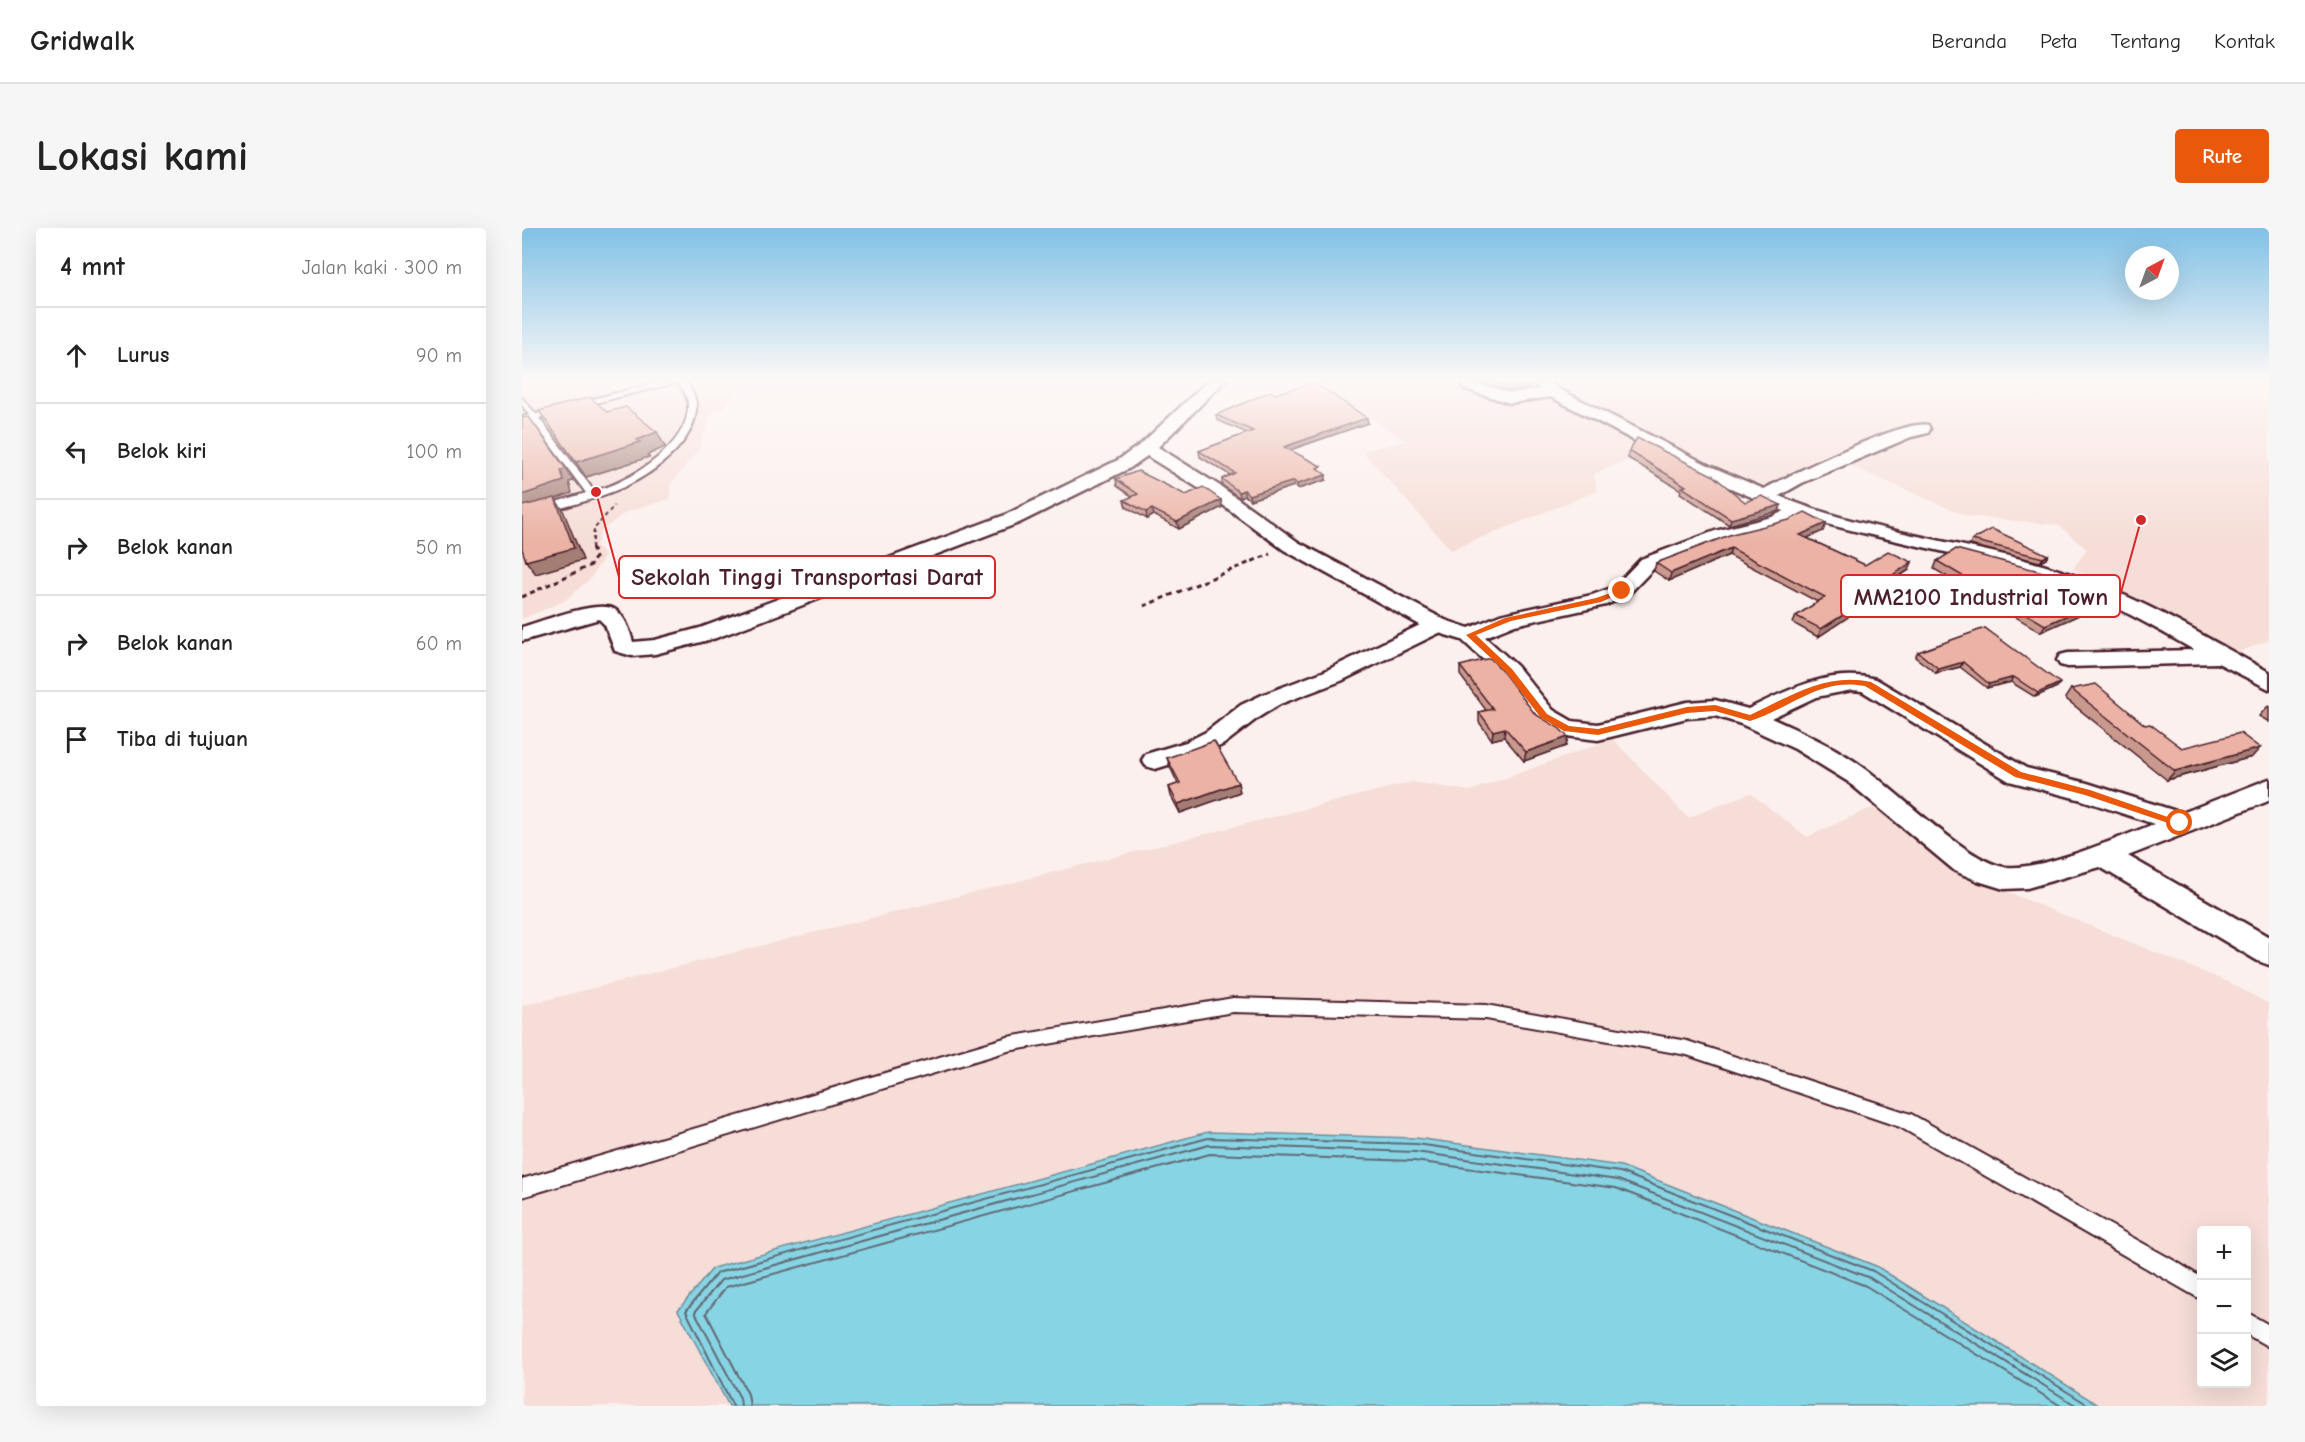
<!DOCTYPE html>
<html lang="id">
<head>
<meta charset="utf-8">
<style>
  :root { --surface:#fff; --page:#f6f6f6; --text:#222; --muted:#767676; --line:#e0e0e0; --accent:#ea580c }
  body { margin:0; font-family:"Comic Neue",sans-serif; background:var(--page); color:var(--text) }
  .controls { position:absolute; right:18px; bottom:18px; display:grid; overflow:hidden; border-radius:6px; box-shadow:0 6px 24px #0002 }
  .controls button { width:54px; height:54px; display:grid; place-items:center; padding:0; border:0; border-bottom:2px solid var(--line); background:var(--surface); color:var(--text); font:30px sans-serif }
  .compass { position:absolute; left:1603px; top:18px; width:54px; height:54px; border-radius:50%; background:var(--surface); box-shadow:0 6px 24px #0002; rotate:41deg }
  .stop { position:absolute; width:18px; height:18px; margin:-14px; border:4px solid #ea580c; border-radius:50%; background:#fff }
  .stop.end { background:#ea580c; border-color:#fff; box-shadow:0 2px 6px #0008 }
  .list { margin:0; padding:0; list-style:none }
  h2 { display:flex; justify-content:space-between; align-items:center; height:78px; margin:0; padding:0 24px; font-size:26px }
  h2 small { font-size:20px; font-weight:400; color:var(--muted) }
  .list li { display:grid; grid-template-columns:39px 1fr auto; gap:18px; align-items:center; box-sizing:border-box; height:96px; padding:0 24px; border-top:2px solid var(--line) }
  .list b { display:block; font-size:22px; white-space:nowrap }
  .list em { font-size:20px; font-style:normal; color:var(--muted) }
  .icon { flex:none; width:33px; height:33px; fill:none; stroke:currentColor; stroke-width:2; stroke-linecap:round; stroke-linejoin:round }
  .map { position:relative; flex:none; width:1747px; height:1178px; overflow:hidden; border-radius:6px }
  header { display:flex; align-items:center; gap:36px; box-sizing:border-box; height:84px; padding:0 30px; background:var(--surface); border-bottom:2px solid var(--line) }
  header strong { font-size:28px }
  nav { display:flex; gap:33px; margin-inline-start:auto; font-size:21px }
  .intro { display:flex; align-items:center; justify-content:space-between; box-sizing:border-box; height:144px; padding:0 36px }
  h1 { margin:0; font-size:42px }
  .button { padding:15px 27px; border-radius:6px; background:var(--accent); color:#fff; font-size:21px; font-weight:700 }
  main { display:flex; gap:36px; padding:0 36px }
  aside { flex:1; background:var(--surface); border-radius:6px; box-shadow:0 6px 24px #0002 }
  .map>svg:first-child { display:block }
</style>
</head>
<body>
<header>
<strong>Gridwalk</strong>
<nav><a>Beranda</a><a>Peta</a><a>Tentang</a><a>Kontak</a></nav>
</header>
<div class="intro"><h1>Lokasi kami</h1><a class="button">Rute</a></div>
<main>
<aside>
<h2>4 mnt<small>Jalan kaki · 300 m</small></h2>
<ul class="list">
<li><svg class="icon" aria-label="ahead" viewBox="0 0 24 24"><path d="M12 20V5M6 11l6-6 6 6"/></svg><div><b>Lurus</b></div><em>90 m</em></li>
<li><svg class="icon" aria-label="left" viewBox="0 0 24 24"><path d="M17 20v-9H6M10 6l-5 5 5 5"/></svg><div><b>Belok kiri</b></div><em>100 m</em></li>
<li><svg class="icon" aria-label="right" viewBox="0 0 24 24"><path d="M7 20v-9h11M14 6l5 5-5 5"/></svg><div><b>Belok kanan</b></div><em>50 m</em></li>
<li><svg class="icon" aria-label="right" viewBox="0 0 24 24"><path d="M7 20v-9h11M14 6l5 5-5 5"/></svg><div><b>Belok kanan</b></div><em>60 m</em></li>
<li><svg class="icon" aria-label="arrive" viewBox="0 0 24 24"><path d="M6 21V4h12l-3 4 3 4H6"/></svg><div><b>Tiba di tujuan</b></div></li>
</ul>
</aside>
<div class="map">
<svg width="1747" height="1178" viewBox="0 0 1747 1178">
  <rect width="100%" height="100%" fill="#fbf0ed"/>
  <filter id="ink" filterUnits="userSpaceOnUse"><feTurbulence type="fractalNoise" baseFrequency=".0167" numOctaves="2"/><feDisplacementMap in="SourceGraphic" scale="12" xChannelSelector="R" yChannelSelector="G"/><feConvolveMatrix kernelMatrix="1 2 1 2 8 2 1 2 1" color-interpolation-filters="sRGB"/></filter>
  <g filter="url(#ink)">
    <!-- built -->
    <g fill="#f6ddd7" fill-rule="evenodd">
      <path d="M0 151H232L209 169 201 180 190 184 175 223 148 257V271L104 284 79 303 74 318 83 328 68 351 42 373 0 391Z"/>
      <path d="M714 151H1747V412L1714 425 1613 370 1551 341 1565 321 1536 297 1445 288 1302 227 1241 258 1147 215 1072 246 1075 263 929 322 840 223 884 213 793 153Z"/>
      <path d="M1091 511 1166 590 1228 565 1285 609 1360 575 1458 653 1706 754 1747 776V1178H0V778L890 554 948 563ZM1680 1002H1724V1156H1680Z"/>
    </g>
    <!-- water -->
    <path fill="#87d5e4" stroke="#6f8c9a" stroke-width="1.5" d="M686 904 894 910 1099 938 1354 1038 1578 1178H207L156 1082 191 1040Z"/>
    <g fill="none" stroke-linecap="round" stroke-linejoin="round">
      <!-- shore -->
      <g stroke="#626875" stroke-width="2">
        <path d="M211 1178 164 1083 195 1045 686 910 894 916 1098 944 1351 1043 1568 1178"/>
        <path d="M219 1178 218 1170 173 1084 199 1052 687 917 893 924 1096 952 1348 1050 1555 1178"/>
        <path d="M228 1178 226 1166 184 1085 204 1059 688 926 892 933 1094 960 1344 1058 1539 1178"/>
      </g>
      <!-- lane casing -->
      <g stroke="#4a1f2b" stroke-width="4">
        <g id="lane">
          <path d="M150 151H162C167 158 173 166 174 175 177 213 132 245 102 259 73 272 32 282 0 290V284L64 265 10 192 0 194V189L7 187 0 177V170L14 186 39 180V184L17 190 72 263C107 254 169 217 166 175 165 167 160 160 156 154L54 180H51V176Z"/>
          <path d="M711 770 964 777 1165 813 1389 886 1658 1036 1680 1050V1072L1378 899 1165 827 964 791 711 784 486 823 0 969V951L486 809Z"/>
          <path d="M1724 1084 1747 1097V1119L1724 1106Z"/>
        </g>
      </g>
      <!-- street casing -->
      <g stroke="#4a1f2b" stroke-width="5">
        <path id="street" d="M688 151H705L636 219 698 258 776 314 923 392 947 400 978 387 1070 367 1092 359 1119 331 1193 303 1250 289 1262 283 1176 246 1029 169 988 175 943 161 940 158 943 155 948 153 989 165 1018 161 1007 151H1024L1037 161 1188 238 1242 261C1268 247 1381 191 1406 197L1408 201 1406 205 1389 209 1280 255 1257 268C1348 306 1449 313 1543 344 1615 367 1681 408 1747 444V461L1696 435 1546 439 1538 437 1535 432 1538 427 1546 425 1672 422C1625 395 1579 369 1528 352 1447 326 1362 313 1280 289L1264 297 1207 311 1133 339 1106 367 1084 377 993 397 963 409 995 438 1031 482 1050 493 1076 496 1165 474 1193 472 1226 481C1266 462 1309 439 1354 451L1504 540 1565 555 1660 585 1747 551V572L1744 574 1606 628 1747 709V737L1736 733 1578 639 1505 660 1482 661 1456 653 1433 643 1325 553 1273 521 1219 496 1193 488 1165 490 1076 512 1036 507 1013 494 979 448 940 412 917 405 819 453 758 476 737 489 702 516 682 526 633 541 624 538 620 532 624 526 664 514 684 504 719 477 742 466 803 443 898 397 762 322 686 266 625 228 608 240 497 295 194 410 133 426 110 428 93 423 83 397 77 391 0 413V399C21 393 74 372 92 381 103 387 108 403 111 414L133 412 178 400 483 287 596 232 619 216ZM1330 462 1340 463 1487 553 1560 572 1632 596C1596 610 1519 643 1483 639 1448 635 1376 565 1345 542 1316 520 1282 505 1249 490L1294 469Z"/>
      </g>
      <!-- path-far1 -->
      <path stroke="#4a1f2b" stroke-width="2" stroke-dasharray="4 3" stroke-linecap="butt" d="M70 320 72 301 92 278"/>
      <!-- path -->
      <g stroke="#4a1f2b" stroke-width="3" stroke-dasharray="5 4" stroke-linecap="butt">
        <path d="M0 369 69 337 73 330 70 318"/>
        <path d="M622 378 748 326"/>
      </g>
      <!-- lane -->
      <use href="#lane" fill="#fff" fill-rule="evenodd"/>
      <!-- street -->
      <use href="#street" fill="#fff" fill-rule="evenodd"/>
    </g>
    <!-- wall -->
    <g fill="#ca998e" stroke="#4a1f2b" stroke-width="1.5">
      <path d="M952 151H999L1007 160 989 163 952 152Z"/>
      <path d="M753 166 845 190 846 195 768 222 799 243 804 252 776 261 772 258 728 272 722 267 718 270 700 257V251L708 247 678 229 677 223 725 205 695 192 694 187Z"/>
      <path d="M17 183 85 184 135 204 143 219 125 227 127 229 64 249Z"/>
      <path d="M1107 223 1223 274 1259 277 1257 283 1207 297 1158 265 1159 262 1106 230Z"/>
      <path d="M594 251 664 267 699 272 700 279 657 301 632 287 625 291 604 279 602 272 611 269 595 258Z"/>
      <path d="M1304 295 1301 303 1285 310 1343 337 1387 342 1328 381 1326 389 1296 409 1271 395 1274 388 1296 374 1207 327 1147 353 1132 343 1134 335Z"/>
      <path d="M1450 312 1526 327 1524 331 1518 334 1448 317Z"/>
      <path d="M1415 333 1582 376 1519 404 1412 341Z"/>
      <path d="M1463 400 1535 459 1513 469 1489 454 1465 460 1438 439 1414 445 1393 429 1396 424Z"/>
      <path d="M938 438 1013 486 1046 509 1044 518 1002 533 982 509 970 512 957 494V484L964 482 938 447Z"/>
      <path d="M1549 461 1623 497 1660 520 1730 529 1645 552 1543 470Z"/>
      <path d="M1747 478V494L1737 488 1745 479Z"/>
      <path d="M645 530 718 564 658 585 649 568 647 559 656 556 648 539Z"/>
    </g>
    <!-- shaded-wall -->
    <g fill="#a47d74" stroke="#4a1f2b" stroke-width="1.5">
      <path d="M1007 156V160L989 163 990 159Z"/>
      <path d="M845 190 846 195 762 224V219Z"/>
      <path d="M135 204 143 219 125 227 127 229 64 249 54 234 115 212Z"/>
      <path d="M44 241 52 253 47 254 50 265 33 271 41 282 61 332 14 346 4 333 0 282V267L39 242Z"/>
      <path d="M804 247V252L776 261 775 256Z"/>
      <path d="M772 253V258L728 272 727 267Z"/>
      <path d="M722 262V267L718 270 717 264Z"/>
      <path d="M699 272 700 279 657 301 655 294Z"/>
      <path d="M1259 277 1257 283 1207 297 1209 291Z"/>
      <path d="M630 281 632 287 625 291 624 284Z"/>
      <path d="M1304 295 1301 303 1276 314 1278 307Z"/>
      <path d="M1209 320 1207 327 1147 353 1149 345Z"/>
      <path d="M1526 327 1524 331 1518 334 1521 330Z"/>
      <path d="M1390 334 1387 342 1320 386 1323 379Z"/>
      <path d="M1587 369 1582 376 1519 404 1523 397Z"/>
      <path d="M1329 382 1326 389 1296 409 1299 401Z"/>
      <path d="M1441 434 1438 439 1414 445 1417 441Z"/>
      <path d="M1492 449 1489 454 1465 460 1467 456Z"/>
      <path d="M1538 455 1535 459 1513 469 1516 465Z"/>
      <path d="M983 500 982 509 970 512 971 503Z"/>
      <path d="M1046 509 1044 518 1002 533 1004 524Z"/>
      <path d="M1738 520 1730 529 1645 552 1653 543Z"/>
      <path d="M716 555 718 564 658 585 656 576Z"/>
    </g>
    <!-- building -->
    <g fill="#ebb2a5" stroke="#4a1f2b" stroke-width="1.5">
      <path d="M962 151H999L1007 156 990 159Z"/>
      <path d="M792 154 845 190 762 219 799 238 795 240 804 247 775 256 772 253 727 267 722 262 717 264 700 251 713 245 677 223 731 203 694 187 749 163 753 166Z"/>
      <path d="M68 169 85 184 104 179 135 204 115 212 118 214 54 234 17 183Z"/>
      <path d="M7 189 44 241 39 242 42 253 0 267V190Z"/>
      <path d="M1115 210 1190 247 1223 274 1240 268 1259 277 1209 291 1160 259 1164 258 1107 223Z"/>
      <path d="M616 243 664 267 681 259 699 272 655 294 630 281 624 284 602 272 616 266 594 251Z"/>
      <path d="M33 270 52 320 4 333 0 321V278Z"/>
      <path d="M1283 284 1304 295 1278 307 1343 337 1366 323 1390 334 1323 379 1329 382 1299 401 1274 388 1303 369 1209 320 1149 345 1134 335 1210 306 1267 292Z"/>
      <path d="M1470 301 1526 327 1521 330 1450 312Z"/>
      <path d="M1434 321 1532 347 1587 369 1523 397 1415 333Z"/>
      <path d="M1463 400 1538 455 1516 465 1492 449 1467 456 1441 434 1417 441 1396 424Z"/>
      <path d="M968 430 978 440 1013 486 1037 500 1046 509 1004 524 983 500 971 503 957 484 971 481 938 438Z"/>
      <path d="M1574 456 1623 497 1628 496 1660 520 1718 505 1738 520 1653 543 1549 461Z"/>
      <path d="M692 513 716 555 656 576 647 559 658 555 645 530Z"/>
    </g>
  </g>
  <!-- sky -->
  <linearGradient id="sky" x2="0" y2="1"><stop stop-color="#81c1e6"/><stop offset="0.48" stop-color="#fdf8f7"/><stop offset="1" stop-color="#fdf8f7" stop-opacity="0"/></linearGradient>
  <rect width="1747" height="316" fill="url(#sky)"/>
  <!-- route -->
  <path fill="#ea580c" d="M1100 361 1102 364 1079 374 989 393 954 407 990 441 1025 486 1047 498 1076 501 1165 479 1193 477 1228 487C1267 469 1304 444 1349 454L1499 544 1568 562 1663 595 1658 599 1563 567 1493 549 1343 458C1298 449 1269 480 1228 493L1193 483 1165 485 1076 507 1042 503 1019 490 984 444 944 407 983 390 1074 370Z"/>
  <!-- callouts -->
  <path fill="none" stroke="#d62828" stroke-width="2" d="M74 264L97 349M1619 292L1598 368"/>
  <g fill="#d62828" stroke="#fff" stroke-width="2">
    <circle cx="74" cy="264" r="6"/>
    <circle cx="1619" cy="292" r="6"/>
  </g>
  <g fill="#fff" stroke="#d62828" stroke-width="2">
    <rect x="97" y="328" width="376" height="42" rx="6"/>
    <rect x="1319" y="347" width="279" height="42" rx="6"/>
  </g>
  <g font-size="24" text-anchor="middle" font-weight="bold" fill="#4a1f2b">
    <text x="285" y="357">Sekolah Tinggi Transportasi Darat</text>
    <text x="1459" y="377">MM2100 Industrial Town</text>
  </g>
</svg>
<div class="controls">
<button>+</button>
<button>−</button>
<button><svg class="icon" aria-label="layers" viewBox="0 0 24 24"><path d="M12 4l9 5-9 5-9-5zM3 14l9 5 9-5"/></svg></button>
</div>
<svg class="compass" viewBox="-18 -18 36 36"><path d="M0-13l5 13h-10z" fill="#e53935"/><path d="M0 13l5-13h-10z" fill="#767676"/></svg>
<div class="stop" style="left:1658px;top:595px"></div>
<div class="stop end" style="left:1100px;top:363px"></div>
</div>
</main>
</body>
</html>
